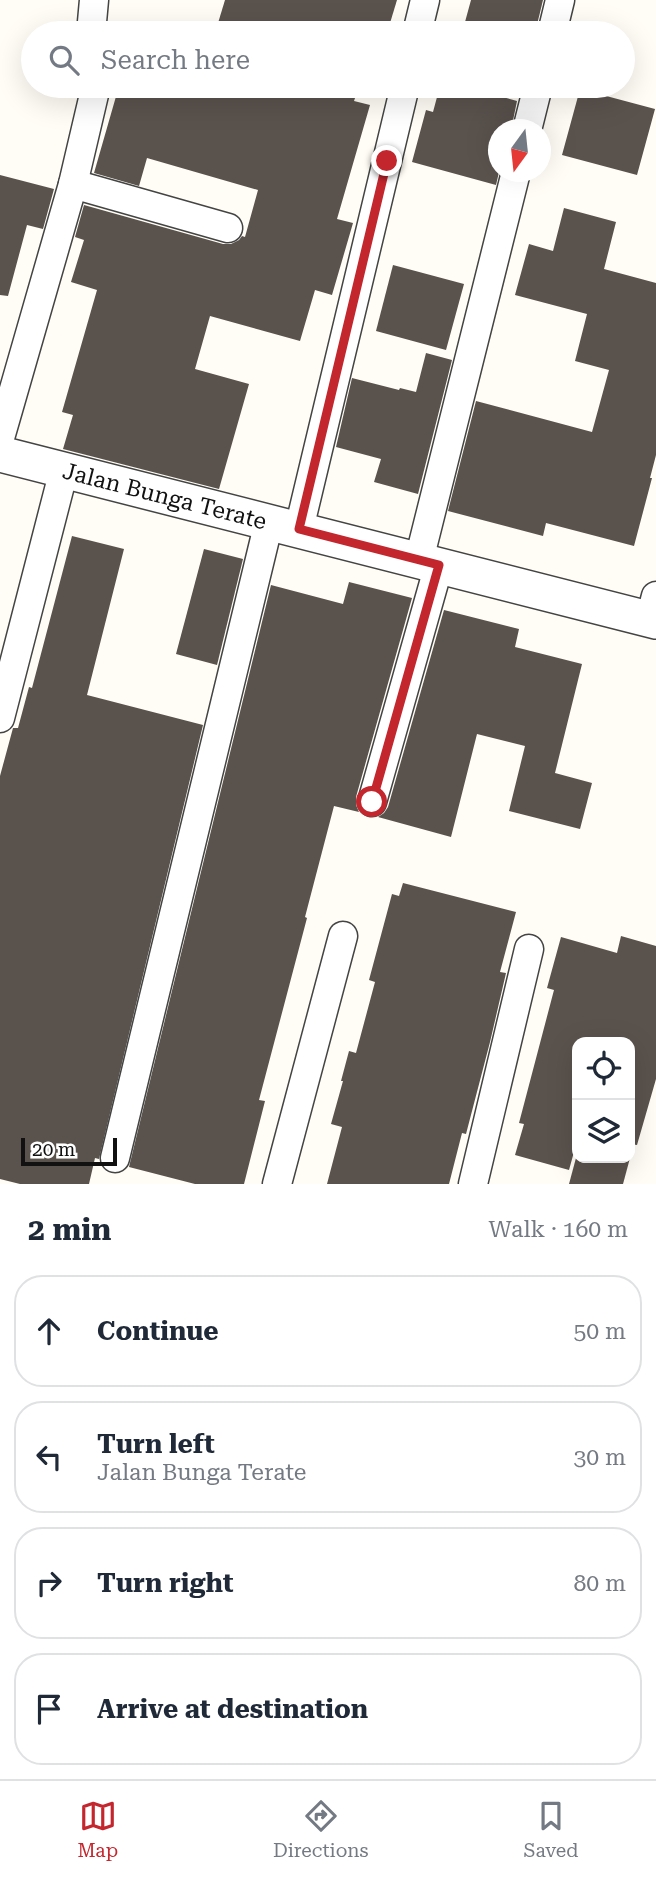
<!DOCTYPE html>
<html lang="en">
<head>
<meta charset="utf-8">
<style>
  :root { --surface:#fff; --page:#f6f6f7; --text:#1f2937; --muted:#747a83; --line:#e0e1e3; --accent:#c4262e }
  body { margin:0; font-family:"Roboto Serif",serif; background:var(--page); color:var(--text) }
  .controls { position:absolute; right:21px; bottom:21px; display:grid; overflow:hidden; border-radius:14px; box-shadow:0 7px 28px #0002 }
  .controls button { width:63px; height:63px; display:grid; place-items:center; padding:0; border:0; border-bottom:2px solid var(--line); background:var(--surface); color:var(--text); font:35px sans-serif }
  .compass { position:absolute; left:488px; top:119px; width:63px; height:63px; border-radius:50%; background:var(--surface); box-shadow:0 7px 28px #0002; rotate:195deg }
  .scale { position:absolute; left:21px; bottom:18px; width:96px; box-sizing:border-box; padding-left:7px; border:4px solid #111; border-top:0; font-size:19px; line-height:24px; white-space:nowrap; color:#111; -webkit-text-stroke:5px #fff; paint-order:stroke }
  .stop { position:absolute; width:21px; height:21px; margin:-16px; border:5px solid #c4262e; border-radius:50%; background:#fff }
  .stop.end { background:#c4262e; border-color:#fff; box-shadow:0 2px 7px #0008 }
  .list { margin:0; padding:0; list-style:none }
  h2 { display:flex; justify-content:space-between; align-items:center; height:91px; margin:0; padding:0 28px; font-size:30px }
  h2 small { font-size:23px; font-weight:400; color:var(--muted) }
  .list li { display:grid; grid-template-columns:46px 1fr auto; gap:21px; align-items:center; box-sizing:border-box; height:112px; margin:0 14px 14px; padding:0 14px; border:2px solid var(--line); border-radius:28px }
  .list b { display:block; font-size:26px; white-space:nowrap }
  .list p { margin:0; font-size:23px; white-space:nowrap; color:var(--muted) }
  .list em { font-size:23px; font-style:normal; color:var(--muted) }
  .icon { flex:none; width:38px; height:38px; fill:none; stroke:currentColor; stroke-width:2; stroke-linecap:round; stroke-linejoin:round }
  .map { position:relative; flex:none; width:656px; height:1184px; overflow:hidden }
  .search { position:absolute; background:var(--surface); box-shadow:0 7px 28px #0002; left:21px; right:21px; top:21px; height:77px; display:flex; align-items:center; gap:18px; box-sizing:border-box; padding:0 24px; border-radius:38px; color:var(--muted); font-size:26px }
  .sheet { height:595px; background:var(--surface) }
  nav { display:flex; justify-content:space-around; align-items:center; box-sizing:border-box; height:98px; border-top:2px solid var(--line); background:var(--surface); font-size:19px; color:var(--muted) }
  nav a { display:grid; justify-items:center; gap:4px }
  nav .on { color:var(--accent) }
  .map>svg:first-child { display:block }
</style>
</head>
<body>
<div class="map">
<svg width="656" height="1184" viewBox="0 0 656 1184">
  <rect width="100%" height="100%" fill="#fffdf5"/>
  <!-- building -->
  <g fill="#5a524d">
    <path d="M225 0H397L387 33H215Z"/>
    <path d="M471 0H543L535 33H462Z"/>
    <path d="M119 86H359L354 101 370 105 337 219 353 223 332 295 315 290 300 341 210 316 195 369 249 384 219 489 63 449 73 415 62 412 97 290 71 282 84 240 75 237 84 205 223 244H231L239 240 242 236 245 237 258 190 147 158 139 186 94 173Z"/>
    <path d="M440 86H494L492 94 517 101 511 130H499V172L496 185 412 162 426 110 433 112Z"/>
    <path d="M580 89 655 109 637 175 562 155Z"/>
    <path d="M0 175 54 189 43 229 27 225 8 296 0 295Z"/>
    <path d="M564 208 616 222 604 269 656 283V455L650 478H652L634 546 546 523 543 536 448 511 476 401 592 432 609 370 575 361 587 314 515 295 529 244 553 251Z"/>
    <path d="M393 265 464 284 446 350 376 331Z"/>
    <path d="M426 353 452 360 418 494 374 482 381 459 336 447 352 378 399 390 400 388 416 392Z"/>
    <path d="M72 536 124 549 87 695 203 725 99 1159 95 1158 89 1184H20L0 1179V776L13 728H18L29 687 32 688Z"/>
    <path d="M204 549 243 559 217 665 176 654Z"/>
    <path d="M349 582 412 598 356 797V805L359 812 334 806 305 917 307 918 259 1100 265 1101 244 1184H195L129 1167 271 585 343 604Z"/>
    <path d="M444 610 519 629 515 647 582 664 555 773 592 783 580 829 509 811 525 746 477 734 451 837 378 817 384 813 388 807Z"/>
    <path d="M403 883 516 912 500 972 506 973 490 1042 466 1134 462 1133 449 1184H327L342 1127 331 1124 343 1081H341L349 1051 356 1053 375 982 369 980 392 894 399 896Z"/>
    <path d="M621 936 656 946V1079L637 1145 630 1144V1042H577V1141L569 1170 515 1155 524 1124 519 1123 554 990 547 988 561 937 617 953Z"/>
    <path d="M576 1158H630L623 1184H569Z"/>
  </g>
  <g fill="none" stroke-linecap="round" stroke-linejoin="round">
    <!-- minor casing -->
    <g stroke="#444" stroke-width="31">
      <g id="minor">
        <path d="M91 33 94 0"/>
        <path d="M417 33 425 0"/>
        <path d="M552 33 560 0"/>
        <path d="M527 130 538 86"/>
        <path d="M73 184 228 228"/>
        <path d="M0 438 73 184 96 86"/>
        <path d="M299 529 405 86"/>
        <path d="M419 560 516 172"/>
        <path d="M650 619 656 596"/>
        <path d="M0 718 64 470"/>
        <path d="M372 802 439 565"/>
        <path d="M115 1158 269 522"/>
        <path d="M277 1184 343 936"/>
        <path d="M473 1184 529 949"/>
      </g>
    </g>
    <!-- tertiary casing -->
    <g stroke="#444" stroke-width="38">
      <g id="tertiary">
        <path id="s1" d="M0 454 656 621"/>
      </g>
    </g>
    <!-- minor -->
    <use href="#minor" stroke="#fff" stroke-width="28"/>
    <!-- tertiary -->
    <use href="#tertiary" stroke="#fff" stroke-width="35"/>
  </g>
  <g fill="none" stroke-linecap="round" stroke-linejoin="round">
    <!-- route -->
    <path stroke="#c4262e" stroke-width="9" d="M372 802 439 565 299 529 387 161"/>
  </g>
  <g text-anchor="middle" stroke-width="7" stroke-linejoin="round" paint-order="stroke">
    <!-- street labels -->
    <g font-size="23" fill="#111" stroke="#fff">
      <text dy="8" stroke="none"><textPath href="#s1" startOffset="170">Jalan Bunga Terate</textPath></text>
    </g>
  </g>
</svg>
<div class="controls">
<button><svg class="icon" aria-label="locate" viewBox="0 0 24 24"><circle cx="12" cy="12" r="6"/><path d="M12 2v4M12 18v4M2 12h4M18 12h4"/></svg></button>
<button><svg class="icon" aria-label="layers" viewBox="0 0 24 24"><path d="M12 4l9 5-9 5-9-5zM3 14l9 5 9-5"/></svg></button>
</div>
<svg class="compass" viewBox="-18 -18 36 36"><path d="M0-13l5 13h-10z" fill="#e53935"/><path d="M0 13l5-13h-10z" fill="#747a83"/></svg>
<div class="scale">20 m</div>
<div class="stop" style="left:372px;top:802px"></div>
<div class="stop end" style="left:387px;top:161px"></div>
<div class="search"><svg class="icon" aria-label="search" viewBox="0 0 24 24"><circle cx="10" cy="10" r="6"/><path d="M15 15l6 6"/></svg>Search here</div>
</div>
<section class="sheet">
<h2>2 min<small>Walk · 160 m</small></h2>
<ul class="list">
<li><svg class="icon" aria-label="ahead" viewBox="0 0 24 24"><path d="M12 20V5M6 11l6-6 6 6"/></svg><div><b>Continue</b></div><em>50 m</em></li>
<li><svg class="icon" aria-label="left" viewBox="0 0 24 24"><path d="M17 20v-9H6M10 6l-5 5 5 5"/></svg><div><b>Turn left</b><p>Jalan Bunga Terate</p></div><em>30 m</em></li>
<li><svg class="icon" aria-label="right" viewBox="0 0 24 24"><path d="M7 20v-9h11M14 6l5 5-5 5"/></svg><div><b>Turn right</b></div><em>80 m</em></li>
<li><svg class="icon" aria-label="arrive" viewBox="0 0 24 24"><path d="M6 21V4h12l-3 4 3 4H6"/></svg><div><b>Arrive at destination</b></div></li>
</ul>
</section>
<nav>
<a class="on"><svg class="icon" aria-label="map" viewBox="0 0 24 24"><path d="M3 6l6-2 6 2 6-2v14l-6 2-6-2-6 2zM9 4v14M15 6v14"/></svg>Map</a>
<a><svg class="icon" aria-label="directions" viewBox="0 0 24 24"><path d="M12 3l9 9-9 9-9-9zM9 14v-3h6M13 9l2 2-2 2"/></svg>Directions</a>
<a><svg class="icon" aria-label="saved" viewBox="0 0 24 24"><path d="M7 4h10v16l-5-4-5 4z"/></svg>Saved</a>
</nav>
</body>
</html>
